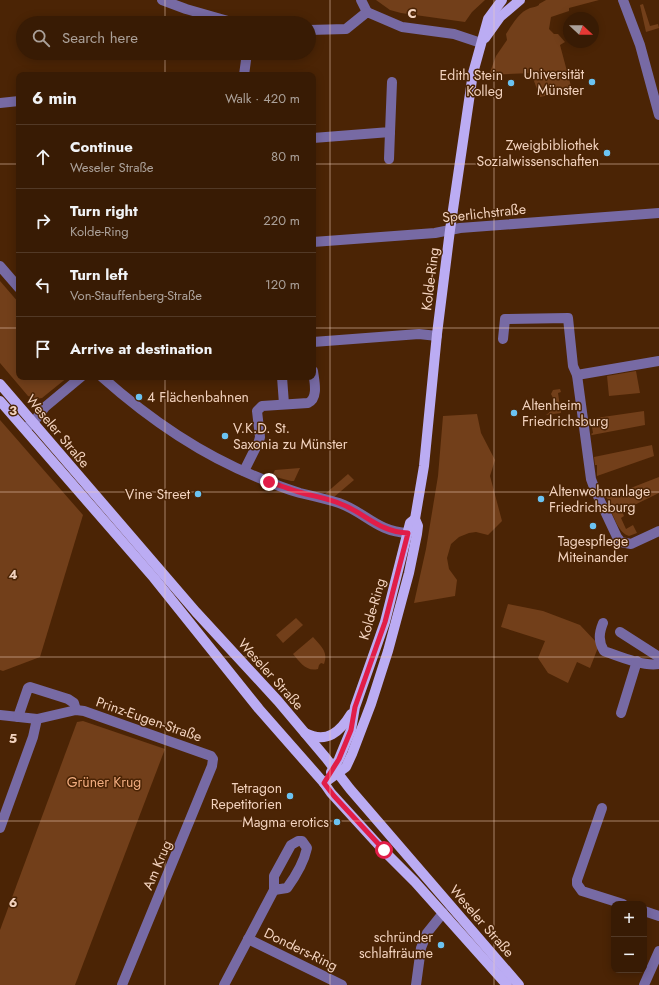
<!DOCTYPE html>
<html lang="en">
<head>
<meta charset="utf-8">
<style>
  :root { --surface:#381b04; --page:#432813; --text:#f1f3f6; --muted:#aba19a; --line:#523926 }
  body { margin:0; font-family:Jost,sans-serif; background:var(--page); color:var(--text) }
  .controls { position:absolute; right:12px; bottom:12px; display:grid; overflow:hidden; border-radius:8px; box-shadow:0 2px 10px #0003 }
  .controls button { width:36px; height:36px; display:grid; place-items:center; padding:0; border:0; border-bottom:1px solid var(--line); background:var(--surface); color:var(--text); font:20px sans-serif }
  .compass { position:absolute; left:563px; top:12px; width:36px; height:36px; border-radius:50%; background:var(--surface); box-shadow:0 2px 10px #0003; rotate:112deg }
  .stop { position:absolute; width:12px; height:12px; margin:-9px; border:3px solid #e11d48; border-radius:50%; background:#fff }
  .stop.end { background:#e11d48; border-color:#fff; box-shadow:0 1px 4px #0008 }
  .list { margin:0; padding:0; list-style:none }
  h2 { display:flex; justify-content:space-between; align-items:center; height:52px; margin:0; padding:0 16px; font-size:17px }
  h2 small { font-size:13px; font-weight:400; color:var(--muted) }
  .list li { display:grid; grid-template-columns:26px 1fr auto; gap:12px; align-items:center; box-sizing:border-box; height:64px; padding:0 16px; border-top:1px solid var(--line) }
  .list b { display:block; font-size:15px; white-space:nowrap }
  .list p { margin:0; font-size:13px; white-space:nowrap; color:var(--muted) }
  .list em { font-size:13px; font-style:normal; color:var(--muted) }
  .icon { flex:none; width:22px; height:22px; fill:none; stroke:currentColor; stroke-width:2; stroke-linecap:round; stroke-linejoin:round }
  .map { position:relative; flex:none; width:659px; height:985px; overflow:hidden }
  .search { position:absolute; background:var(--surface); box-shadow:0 2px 10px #0003; left:16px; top:16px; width:300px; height:44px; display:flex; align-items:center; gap:10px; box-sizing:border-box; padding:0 14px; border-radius:22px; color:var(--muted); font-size:15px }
  .panel { position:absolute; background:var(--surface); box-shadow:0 2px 10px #0003; left:16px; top:72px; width:300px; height:308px; border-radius:8px }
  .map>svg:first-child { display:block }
</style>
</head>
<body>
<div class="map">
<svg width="659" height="985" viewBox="0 0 659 985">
  <rect width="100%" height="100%" fill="#4b2405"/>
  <!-- green -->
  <g fill="#723f1a">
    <path d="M376 0H485L472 12 465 22 401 13 390 10Z"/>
    <path d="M546 0H599L569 8V11L551 17 549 29 554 34H558L565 42 560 45 572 90 540 97 531 73 489 75 496 56 507 40 506 34C512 25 519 12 530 8 533 7 536 7 539 5V4Z"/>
    <path d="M643 4 650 26 658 24 659 28 646 32 640 5Z"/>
    <path d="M0 281 19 303V377H68L42 398 36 399 28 396 0 363Z"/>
    <path d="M636 371 640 393 609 396 607 376Z"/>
    <path d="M560 389 561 392 558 393 561 413 546 415C554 410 556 402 551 394L553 390Z"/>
    <path d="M644 411 645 425 592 435 591 434 593 433 592 427H590L589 419Z"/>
    <path d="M477 414 481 433 495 460 490 476 502 521 488 535 476 532 469 533 459 537 451 544 447 558 449 569 457 580 455 596 414 603 426 549 438 476 443 416Z"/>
    <path d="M0 420 83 515 40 657 3 671 0 670Z"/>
    <path d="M652 445 654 456 597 476V465H595L594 457Z"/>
    <path d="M300 468 294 481H291L272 476 275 470Z"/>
    <path d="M348 474 354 480 334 497 325 494Z"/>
    <path d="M659 477V493L622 511 624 516 621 518 626 529 633 525 637 533 629 536C619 533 615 519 610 509L612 508 607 498H605Z"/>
    <path d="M508 604 543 611 580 625 599 645 590 668 577 662 568 683 548 673 538 658 545 641 501 627Z"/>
    <path d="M296 618 303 625 283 643 276 635Z"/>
    <path d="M313 637C320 645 329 652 324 664L321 663 319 665 318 669C306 672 300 662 293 654Z"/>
    <path d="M83 721 165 749 75 985H0V930L77 722Z"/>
  </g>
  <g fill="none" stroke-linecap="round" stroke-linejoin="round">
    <!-- minor -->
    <g stroke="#776aa4" stroke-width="10">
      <path d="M162 0 186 9 235 23"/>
      <path d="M361 0 367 12"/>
      <path d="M623 0 640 45 659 115"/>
      <path d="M309 30 346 29 367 12 402 27 454 34 481 43"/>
      <path d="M244 75 247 53"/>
      <path d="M0 103 19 101"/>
      <path d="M313 138 390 132 392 82"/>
      <path d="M389 159 390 132"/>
      <path d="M313 242 435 233 460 228 659 213"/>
      <path d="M0 266 19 288"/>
      <path d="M503 339 505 319 568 318 573 366 577 375"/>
      <path d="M313 342 419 334 437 336"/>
      <path d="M659 361 577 375 591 479 595 490 617 537 621 542 631 544 659 531"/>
      <path d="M102 377C148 418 200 454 257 477 271 483 286 489 300 493 313 496 326 499 339 503 365 512 377 532 408 533"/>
      <path d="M282 377 284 404"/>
      <path d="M27 427 33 423 45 407 81 377"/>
      <path d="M244 471 259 441 260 437 257 411 262 406 308 403C319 398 314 380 313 371"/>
      <path d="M603 623C599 633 598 641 604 651 618 656 644 667 659 664"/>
      <path d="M620 632 659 657"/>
      <path d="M621 713 637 661"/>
      <path d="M0 715 37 719 76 710 84 711 211 756 213 759 212 766 122 985"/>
      <path d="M18 717 28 688 30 687 68 699 74 703 76 710"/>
      <path d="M602 808 577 880V884L582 891 623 904"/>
      <path d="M0 828 33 737 37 719"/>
      <path d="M298 841H302L307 848C304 862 295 877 287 888L274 890V876L291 845Z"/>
      <path d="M644 911 659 916"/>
      <path d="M248 939 342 985"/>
      <path d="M224 985 274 890"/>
      <path d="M416 985 421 948 427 933 443 913"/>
      <path d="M644 985 659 951"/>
    </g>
    <!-- major -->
    <g stroke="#bbacf3" stroke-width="10">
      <path d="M485 38 500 17 520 0"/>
      <path d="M0 384 196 612 278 701 326 758 350 789 519 985"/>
      <path d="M0 401 154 578 259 709 324 783 331 793 383 850 415 882 507 985"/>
      <path d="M305 733C327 744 340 732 351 714"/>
      <path d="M331 772 339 759 351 730 355 707 385 622 410 523 415 519"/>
      <path d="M324 783 346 767 352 754 371 704 388 651 409 573 417 534 418 526 415 519 424 466 437 334 450 230 473 73 488 19 502 0"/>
    </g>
  </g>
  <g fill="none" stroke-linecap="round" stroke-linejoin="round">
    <!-- route -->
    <path stroke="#e11d48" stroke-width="5" d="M269 482C279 485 289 489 299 492 312 496 327 498 341 504 365 513 379 532 408 533L385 622 355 707 351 730 339 759 324 783 334 796 384 850"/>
  </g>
  <!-- grid -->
  <path fill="none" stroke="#f2d2be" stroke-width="1" stroke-opacity="0.55" d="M165 0V23M330 0V985M494 0V985M165 53V75M0 164H19M313 164H659M0 328H19M313 328H659M165 377V985M0 492H659M0 657H659M0 821H659"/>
  <!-- markers -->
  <g fill="#6bc3f2" stroke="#4b2405" stroke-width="1.5">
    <circle cx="592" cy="82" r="4"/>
    <circle cx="511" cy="83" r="4"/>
    <circle cx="607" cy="153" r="4"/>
    <circle cx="139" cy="397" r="4"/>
    <circle cx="514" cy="413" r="4"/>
    <circle cx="225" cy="436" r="4"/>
    <circle cx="198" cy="494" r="4"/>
    <circle cx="541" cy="499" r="4"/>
    <circle cx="593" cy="526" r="4"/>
    <circle cx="290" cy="796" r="4"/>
    <circle cx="337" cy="822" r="4"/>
    <circle cx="441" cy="945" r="4"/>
  </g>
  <g text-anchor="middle" stroke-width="3" stroke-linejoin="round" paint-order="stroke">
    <!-- poi labels -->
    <g font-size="14" fill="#f2d2be" stroke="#4b2405" text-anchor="end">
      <text x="584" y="79">Universität<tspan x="584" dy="16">Münster</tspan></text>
      <text x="503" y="80">Edith Stein<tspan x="503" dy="16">Kolleg</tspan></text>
      <text x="599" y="150">Zweigbibliothek<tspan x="599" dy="16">Sozialwissenschaften</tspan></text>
      <text x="147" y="402" text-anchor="start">4 Flächenbahnen</text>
      <text x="522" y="410" text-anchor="start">Altenheim<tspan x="522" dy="16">Friedrichsburg</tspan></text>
      <text x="233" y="433" text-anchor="start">V.K.D. St.<tspan x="233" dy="16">Saxonia zu Münster</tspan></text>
      <text x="549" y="496" text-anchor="start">Altenwohnanlage<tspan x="549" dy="16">Friedrichsburg</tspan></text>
      <text x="190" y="499">Vine Street</text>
      <text x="593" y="546" text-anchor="middle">Tagespflege<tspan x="593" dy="16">Miteinander</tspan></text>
      <text x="282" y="793">Tetragon<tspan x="282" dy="16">Repetitorien</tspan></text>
      <text x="329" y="827">Magma erotics</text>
      <text x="433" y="942">schründer<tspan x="433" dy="16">schlafträume</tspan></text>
    </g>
    <!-- street labels -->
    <g font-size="14" fill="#f2d2be" stroke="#4b2405">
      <text transform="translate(484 213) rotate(-6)" y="5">Sperlichstraße</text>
      <text transform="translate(430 279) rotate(-83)" y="5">Kolde-Ring</text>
      <text transform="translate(58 431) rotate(50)" y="5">Weseler Straße</text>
      <text transform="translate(372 609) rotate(-74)" y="5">Kolde-Ring</text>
      <text transform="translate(271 674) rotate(48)" y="5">Weseler Straße</text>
      <text transform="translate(149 719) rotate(19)" y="5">Prinz-Eugen-Straße</text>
      <text transform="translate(157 865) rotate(-67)" y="5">Am Krug</text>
      <text transform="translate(482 921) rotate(49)" y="5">Weseler Straße</text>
      <text transform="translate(301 949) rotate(26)" y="5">Donders-Ring</text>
    </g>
    <!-- park labels -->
    <g font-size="14" fill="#f2ad80" stroke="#4b2405">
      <text x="104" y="787">Grüner Krug</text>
    </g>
  </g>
  <g font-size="13" text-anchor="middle" font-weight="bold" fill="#f2d2be" stroke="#4b2405" stroke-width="3" stroke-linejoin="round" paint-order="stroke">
    <text x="412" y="18">C</text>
    <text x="13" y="415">3</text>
    <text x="13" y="579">4</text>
    <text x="13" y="743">5</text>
    <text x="13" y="907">6</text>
  </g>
</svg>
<div class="controls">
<button>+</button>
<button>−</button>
</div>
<svg class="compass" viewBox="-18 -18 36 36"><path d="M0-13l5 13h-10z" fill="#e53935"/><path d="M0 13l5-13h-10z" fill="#aba19a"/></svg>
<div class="stop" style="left:384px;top:850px"></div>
<div class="stop end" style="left:269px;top:482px"></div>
<div class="search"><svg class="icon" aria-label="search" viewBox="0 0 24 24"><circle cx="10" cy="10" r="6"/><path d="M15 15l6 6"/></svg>Search here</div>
<section class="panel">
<h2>6 min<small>Walk · 420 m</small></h2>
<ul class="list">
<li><svg class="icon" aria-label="ahead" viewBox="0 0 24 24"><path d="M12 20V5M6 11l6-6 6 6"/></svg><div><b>Continue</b><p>Weseler Straße</p></div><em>80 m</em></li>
<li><svg class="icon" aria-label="right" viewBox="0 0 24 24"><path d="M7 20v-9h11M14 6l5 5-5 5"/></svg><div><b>Turn right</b><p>Kolde-Ring</p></div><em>220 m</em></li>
<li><svg class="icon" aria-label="left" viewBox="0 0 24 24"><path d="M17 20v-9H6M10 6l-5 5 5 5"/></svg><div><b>Turn left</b><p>Von-Stauffenberg-Straße</p></div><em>120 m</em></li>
<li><svg class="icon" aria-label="arrive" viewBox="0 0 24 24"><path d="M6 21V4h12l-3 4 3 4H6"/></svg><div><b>Arrive at destination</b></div></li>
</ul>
</section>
</div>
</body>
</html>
